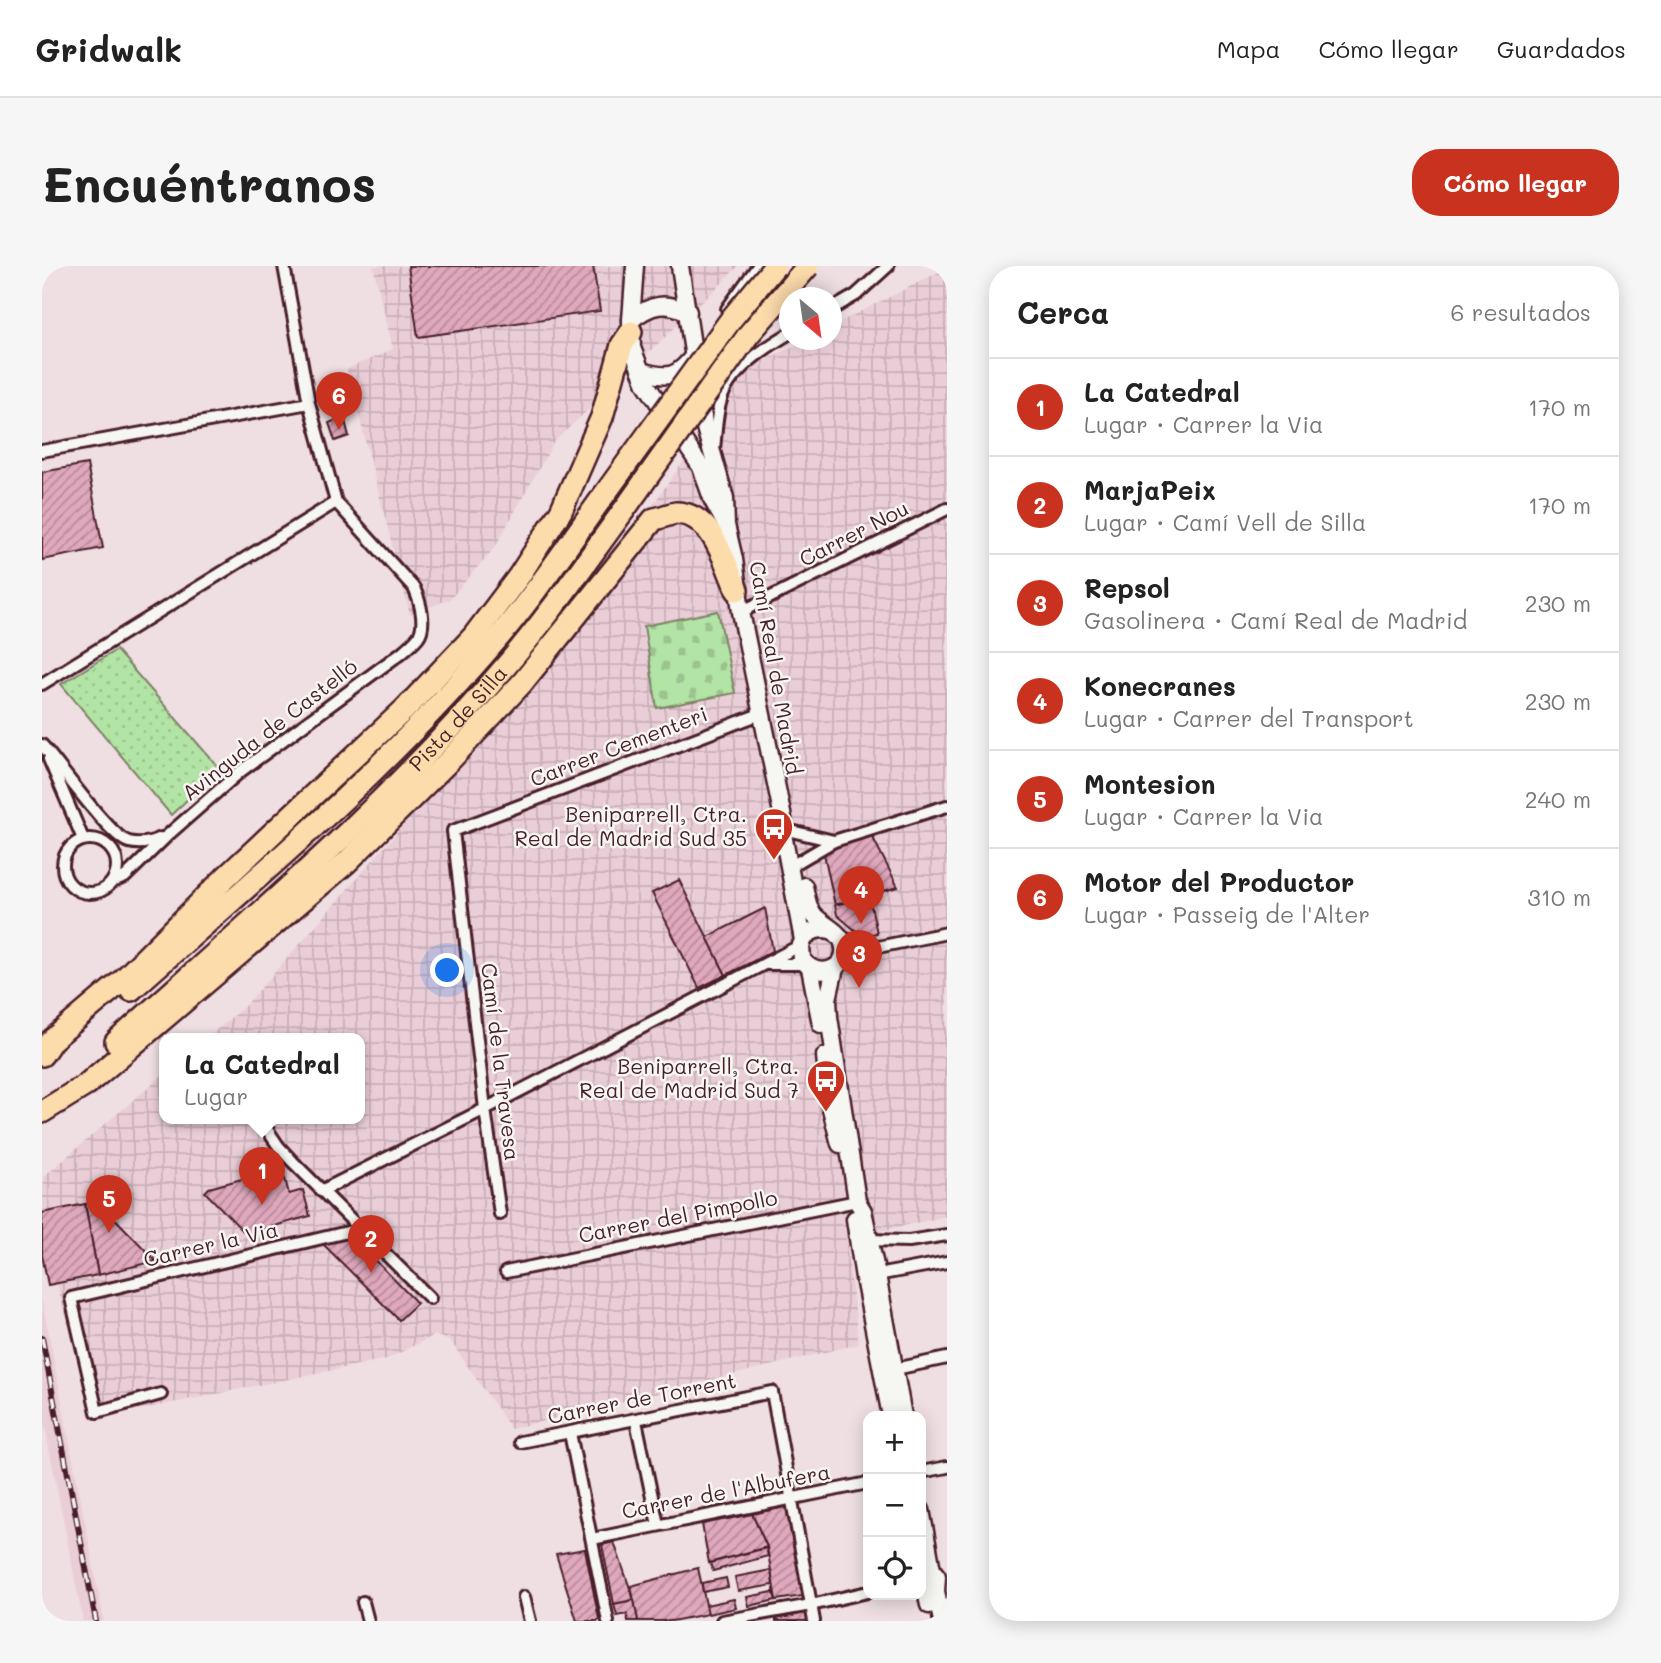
<!DOCTYPE html>
<html lang="es">
<head>
<meta charset="utf-8">
<style>
  :root { --surface:#fff; --page:#f6f6f6; --text:#222; --muted:#767676; --line:#e0e0e0; --accent:#c8321e }
  body { margin:0; font-family:Mali,sans-serif; background:var(--page); color:var(--text) }
  .controls { position:absolute; right:21px; bottom:21px; display:grid; overflow:hidden; border-radius:14px; box-shadow:0 4px 18px #0003 }
  .controls button { width:63px; height:63px; display:grid; place-items:center; padding:0; border:0; border-bottom:2px solid var(--line); background:var(--surface); color:var(--text); font:35px sans-serif }
  .compass { position:absolute; left:737px; top:21px; width:63px; height:63px; border-radius:50%; background:var(--surface); box-shadow:0 4px 18px #0003; rotate:151deg }
  .you { position:absolute; left:406px; top:705px; width:24px; height:24px; margin:-18px; border:5px solid #fff; border-radius:50%; background:#1a73e8; box-shadow:0 0 0 10px #1a73e833 }
  .badge { display:grid; place-items:center; width:46px; height:46px; border-radius:50%; background:var(--accent); color:#fff; font-size:23px; font-weight:700 }
  .pin { position:absolute; translate:-50% -58px; filter:drop-shadow(0 2px 4px #0008) }
  .pin::after { content:''; position:absolute; top:37px; width:24px; height:21px; background:inherit; clip-path:polygon(0 0,100% 0,50% 100%) }
  .popup { position:absolute; left:117px; top:767px; width:206px; height:91px; box-sizing:border-box; display:grid; place-content:center; border-radius:14px; background:var(--surface); filter:drop-shadow(0 2px 5px #0005); font-size:23px; white-space:nowrap; color:var(--muted) }
  .popup b { font-size:26px; color:var(--text) }
  .popup::after { content:''; position:absolute; left:50%; top:100%; margin-left:-14px; border:14px solid transparent; border-top-color:var(--surface) }
  .list { margin:0; padding:0; list-style:none }
  h2 { display:flex; justify-content:space-between; align-items:center; height:91px; margin:0; padding:0 28px; font-size:30px }
  h2 small { font-size:23px; font-weight:400; color:var(--muted) }
  .list li { display:grid; grid-template-columns:46px 1fr auto; gap:21px; align-items:center; box-sizing:border-box; height:98px; padding:0 28px; border-top:2px solid var(--line) }
  .list b { display:block; font-size:26px; white-space:nowrap }
  .list p { margin:0; font-size:23px; white-space:nowrap; color:var(--muted) }
  .list em { font-size:23px; font-style:normal; color:var(--muted) }
  .icon { flex:none; width:38px; height:38px; fill:none; stroke:currentColor; stroke-width:2; stroke-linecap:round; stroke-linejoin:round }
  .map { position:relative; flex:none; width:905px; height:1355px; overflow:hidden; border-radius:28px }
  header { display:flex; align-items:center; gap:42px; box-sizing:border-box; height:98px; padding:0 35px; background:var(--surface); border-bottom:2px solid var(--line) }
  header strong { font-size:33px }
  nav { display:flex; gap:38px; margin-inline-start:auto; font-size:24px }
  .intro { display:flex; align-items:center; justify-content:space-between; box-sizing:border-box; height:168px; padding:0 42px }
  h1 { margin:0; font-size:49px }
  .button { padding:18px 32px; border-radius:28px; background:var(--accent); color:#fff; font-size:24px; font-weight:700 }
  main { display:flex; gap:42px; padding:0 42px }
  aside { flex:1; background:var(--surface); border-radius:28px; box-shadow:0 4px 18px #0003 }
  .map>svg:first-child { display:block }
</style>
</head>
<body>
<header>
<strong>Gridwalk</strong>
<nav><a>Mapa</a><a>Cómo llegar</a><a>Guardados</a></nav>
</header>
<div class="intro"><h1>Encuéntranos</h1><a class="button">Cómo llegar</a></div>
<main>
<div class="map">
<svg width="905" height="1355" viewBox="0 0 905 1355">
  <defs>
    <pattern id="industrial-grid" width="8" height="8" patternUnits="userSpaceOnUse" patternTransform="scale(1.75)"><rect width="8" height="8" fill="#eaced7"/><path d="M0 4h8M4 0v8" fill="none" stroke="#cab0b9"/></pattern>
    <pattern id="cemetery-stones" width="16" height="16" patternUnits="userSpaceOnUse" patternTransform="scale(1.75)"><rect width="16" height="16" fill="#b2e4a5"/><path d="M2 7V4a2 2 0 0 1 4 0v3zM10 15v-3a2 2 0 0 1 4 0v3z" fill="#9bc38e"/></pattern>
    <pattern id="park-dots" width="8" height="8" patternUnits="userSpaceOnUse" patternTransform="scale(1.75)"><rect width="8" height="8" fill="#b2e4a5"/><path d="M2 2h.1M6 6h.1" fill="none" stroke="#9bc38e" stroke-width="1.8" stroke-linecap="round"/></pattern>
    <pattern id="building-hatch" width="6" height="6" patternUnits="userSpaceOnUse" patternTransform="scale(1.75)"><rect width="6" height="6" fill="#dfa8bc"/><path d="M-1 1l2-2M0 6l6-6M5 7l2-2" fill="none" stroke="#b78899"/></pattern>
  </defs>
  <rect width="100%" height="100%" fill="#efdfe2"/>
  <filter id="ink" filterUnits="userSpaceOnUse"><feTurbulence type="fractalNoise" baseFrequency=".0143" numOctaves="2"/><feDisplacementMap in="SourceGraphic" scale="14" xChannelSelector="R" yChannelSelector="G"/><feConvolveMatrix kernelMatrix="1 2 1 2 8 2 1 2 1" color-interpolation-filters="sRGB"/></filter>
  <g filter="url(#ink)">
    <!-- built -->
    <path fill="#eaced7" d="M0 1033 62 1355H41L0 1146Z"/>
    <!-- industrial -->
    <g fill="url(#industrial-grid)">
      <path d="M331 0H696L679 18 512 176 453 281 408 333 368 349 305 103 351 83Z"/>
      <path d="M905 2V950L804 973 817 1078 469 1163 409 1076 393 1069 345 1093 52 1153 0 964 1 911 122 808V853H318V773H164L205 738 387 530 612 237 707 102 764 74H790V60Z"/>
    </g>
    <!-- cemetery -->
    <path fill="url(#cemetery-stones)" stroke="#7e8268" stroke-width="2" d="M676 345 693 427 615 442 602 360Z"/>
    <!-- park -->
    <path fill="url(#park-dots)" stroke="#7e8268" stroke-width="2" d="M74 384 178 503 129 549 19 418Z"/>
    <!-- building -->
    <g fill="url(#building-hatch)" stroke="#4a1f2b" stroke-width="2">
      <path d="M366 0H551L558 45 376 71Z"/>
      <path d="M302 151 307 170 293 175 287 157Z"/>
      <path d="M45 198 61 282 0 294V206Z"/>
      <path d="M829 568 856 621 793 639 781 583Z"/>
      <path d="M637 614 684 709 657 722 610 627Z"/>
      <path d="M827 630 835 667 820 670 795 649 793 639Z"/>
      <path d="M723 642 731 685 684 709 665 671Z"/>
      <path d="M240 902 247 928 261 924 268 950 204 968 163 926 167 922Z"/>
      <path d="M57 936 114 995 56 1009 43 938Z"/>
      <path d="M43 938 56 1009 6 1019 0 989V947Z"/>
      <path d="M311 971 375 1037 357 1054 281 978Z"/>
      <path d="M744 1241 761 1330 734 1334 725 1281 710 1248Z"/>
      <path d="M710 1248 725 1281 667 1297 660 1258Z"/>
      <path d="M572 1276 592 1334 572 1338 560 1279Z"/>
      <path d="M724 1282 726 1290 671 1305 668 1297Z"/>
      <path d="M543 1283 557 1353 556 1355H535L514 1288Z"/>
      <path d="M656 1302 666 1348 630 1355H596L589 1320Z"/>
      <path d="M729 1304 731 1319 696 1325 693 1311Z"/>
      <path d="M684 1312 686 1321 661 1326 660 1317Z"/>
      <path d="M731 1326 734 1334 707 1340 705 1331Z"/>
      <path d="M692 1333 694 1342 666 1348 664 1339Z"/>
      <path d="M592 1334 596 1355H586L585 1348 575 1350 572 1338Z"/>
      <path d="M764 1347 766 1355H734V1353Z"/>
    </g>
    <g fill="none" stroke-linecap="round" stroke-linejoin="round">
      <!-- street casing -->
      <g stroke="#4a1f2b" stroke-width="16">
        <g id="street">
          <path d="M685 43 716 0"/>
          <path d="M790 43 814 29 846 0"/>
          <path d="M672 183C674 167 674 149 679 134 687 105 723 82 748 67"/>
          <path d="M0 185 267 137"/>
          <path d="M699 346 905 243"/>
          <path d="M0 418 294 236"/>
          <path d="M0 479C16 497 68 571 87 576 98 579 108 577 119 572"/>
          <path d="M7 493 41 573"/>
          <path d="M749 565 792 575 756 596"/>
          <circle cx="48" cy="600" r="27"/>
          <path d="M792 575 905 540"/>
          <path d="M70 616 83 611 127 568 199 505 359 387C365 382 371 377 376 371 385 359 378 335 372 322L294 236 267 137 242 0"/>
          <path d="M799 672 831 682"/>
          <path d="M800 694 831 682 905 667"/>
          <path d="M726 698H763"/>
          <path d="M218 853 237 881 251 896 388 1032"/>
          <path d="M279 925 443 843 759 679"/>
          <path d="M458 948 443 843 411 565 718 448"/>
          <path d="M825 974 867 975 905 969"/>
          <path d="M464 1006 815 935"/>
          <path d="M831 1014 835 1009 905 996"/>
          <path d="M847 1101 853 1103 905 1092"/>
          <path d="M119 1128 55 1146 29 1032 318 963"/>
          <path d="M594 1155 616 1259"/>
          <path d="M528 1167 566 1355"/>
          <path d="M478 1176 730 1126 772 1355"/>
          <path d="M879 1206 905 1201"/>
          <path d="M550 1273 826 1217"/>
          <path d="M482 1331 488 1355"/>
          <path d="M321 1336 326 1355"/>
          <path d="M680 1355 769 1339 826 1326"/>
        </g>
      </g>
      <!-- secondary casing -->
      <g stroke="#4a1f2b" stroke-width="21">
        <g id="secondary">
          <path d="M593 0 589 54 590 82 604 118 659 201 671 235 683 257"/>
          <path d="M638 0 662 158 683 232 684 259 692 293 699 346 741 552V568L761 674"/>
          <path d="M589 54C609 38 623 35 646 46"/>
          <path d="M599 105C626 113 635 112 653 88"/>
          <path d="M762 620C764 629 765 639 770 647 778 658 797 664 801 677 809 704 774 715 760 693L759 679C764 666 775 661 788 664"/>
          <path d="M768 702 779 758"/>
          <path d="M793 702 786 733 787 751 815 935 821 945 835 1009 861 1150"/>
          <path d="M783 790 788 839 798 878"/>
          <path d="M813 953 822 1012 849 1150"/>
          <path d="M879 1244 890 1304"/>
          <path d="M890 1304 895 1310 894 1325 900 1355"/>
          <path d="M881 1306 879 1313 883 1320 887 1339"/>
        </g>
      </g>
      <!-- highway casing -->
      <g stroke="#4a1f2b" stroke-width="26">
        <g id="highway">
          <path d="M89 724C211 615 337 510 444 386 487 337 524 282 562 229"/>
          <path id="s1" d="M74 776C207 656 347 539 463 401 506 351 543 297 582 244"/>
          <path d="M0 789 10 774 81 714 185 610 363 443 431 371 477 310 519 245 560 151 580 79 589 66"/>
          <path d="M0 846 44 819 305 596 410 492 480 417 612 253C619 252 627 248 634 247 671 247 683 298 695 324"/>
        </g>
      </g>
      <!-- street -->
      <use href="#street" stroke="#f6f6f2" stroke-width="10"/>
      <!-- secondary -->
      <use href="#secondary" stroke="#f6f6f2" stroke-width="16"/>
      <!-- highway -->
      <use href="#highway" stroke="#fddcac" stroke-width="21"/>
      <!-- rail casing -->
      <g stroke="#4a1f2b" stroke-width="6">
        <path id="rail" d="M0 1072 54 1355"/>
      </g>
      <!-- rail -->
      <use href="#rail" stroke="#f6f6f2" stroke-width="3.5" stroke-dasharray="10" stroke-linecap="butt"/>
      <!-- highway-bridge casing -->
      <g stroke="#4a1f2b" stroke-width="26" stroke-linecap="butt">
        <g id="highway-bridge">
          <path d="M562 229 690 52 733 0"/>
          <path d="M582 244 707 68 766 0"/>
        </g>
      </g>
      <!-- highway-bridge -->
      <use href="#highway-bridge" stroke="#fddcac" stroke-width="21"/>
    </g>
  </g>
  <!-- icons -->
  <defs>
    <g id="bus-pin" transform="scale(2.0125)"><path d="M0 17L-7.5 6A9.5 9.5 0 1 1 7.5 6Z" fill="#c8321e" stroke="#f6f6f2"/><path d="M-5-6H5V4H4V6H2V4H-2V6H-4V4H-5ZM-3.5-4V0h7V-4ZM-3.5 1.2v1.5H-2V1.2ZM2 1.2v1.5H3.5V1.2Z" fill="#fff"/></g>
  </defs>
  <g fill-rule="evenodd">
    <use href="#bus-pin" x="732" y="561"/>
    <use href="#bus-pin" x="784" y="813"/>
  </g>
  <g text-anchor="middle" stroke-width="5" stroke-linejoin="round" paint-order="stroke">
    <!-- street labels -->
    <g font-size="21" fill="#4a1f2b" stroke="#f6f6f2">
      <text transform="translate(812 268) rotate(-27)" y="7">Carrer Nou</text>
      <text transform="translate(733 402) rotate(80)" y="7">Camí Real de Madrid</text>
      <text dy="7" stroke="none"><textPath href="#s1" startOffset="471">Pista de Silla</textPath></text>
      <text transform="translate(228 464) rotate(-38)" y="7">Avinguda de Castelló</text>
      <text transform="translate(577 481) rotate(-21)" y="7">Carrer Cementeri</text>
      <text transform="translate(458 796) rotate(83)" y="7">Camí de la Travesa</text>
      <text transform="translate(636 951) rotate(-11)" y="7">Carrer del Pimpollo</text>
      <text transform="translate(169 979) rotate(-13)" y="7">Carrer la Via</text>
      <text transform="translate(600 1133) rotate(-11)" y="7">Carrer de Torrent</text>
      <text transform="translate(684 1226) rotate(-11)" y="7">Carrer de l'Albufera</text>
    </g>
    <!-- poi labels -->
    <g font-size="21" fill="#4a1f2b" stroke="#f6f6f2" text-anchor="end">
      <text x="705" y="556">Beniparrell, Ctra.<tspan x="705" dy="24">Real de Madrid Sud 35</tspan></text>
      <text x="757" y="808">Beniparrell, Ctra.<tspan x="757" dy="24">Real de Madrid Sud 7</tspan></text>
    </g>
  </g>
</svg>
<div class="controls">
<button>+</button>
<button>−</button>
<button><svg class="icon" aria-label="locate" viewBox="0 0 24 24"><circle cx="12" cy="12" r="6"/><path d="M12 2v4M12 18v4M2 12h4M18 12h4"/></svg></button>
</div>
<svg class="compass" viewBox="-18 -18 36 36"><path d="M0-13l5 13h-10z" fill="#e53935"/><path d="M0 13l5-13h-10z" fill="#767676"/></svg>
<div class="you"></div>
<div class="pin badge" style="left:220px;top:939px">1</div>
<div class="popup"><b>La Catedral</b>Lugar</div>
<div class="pin badge" style="left:329px;top:1007px">2</div>
<div class="pin badge" style="left:817px;top:722px">3</div>
<div class="pin badge" style="left:819px;top:658px">4</div>
<div class="pin badge" style="left:67px;top:967px">5</div>
<div class="pin badge" style="left:297px;top:164px">6</div>
</div>
<aside>
<h2>Cerca<small>6 resultados</small></h2>
<ul class="list">
<li><span class="badge">1</span><div><b>La Catedral</b><p>Lugar · Carrer la Via</p></div><em>170 m</em></li>
<li><span class="badge">2</span><div><b>MarjaPeix</b><p>Lugar · Camí Vell de Silla</p></div><em>170 m</em></li>
<li><span class="badge">3</span><div><b>Repsol</b><p>Gasolinera · Camí Real de Madrid</p></div><em>230 m</em></li>
<li><span class="badge">4</span><div><b>Konecranes</b><p>Lugar · Carrer del Transport</p></div><em>230 m</em></li>
<li><span class="badge">5</span><div><b>Montesion</b><p>Lugar · Carrer la Via</p></div><em>240 m</em></li>
<li><span class="badge">6</span><div><b>Motor del Productor</b><p>Lugar · Passeig de l'Alter</p></div><em>310 m</em></li>
</ul>
</aside>
</main>
</body>
</html>
